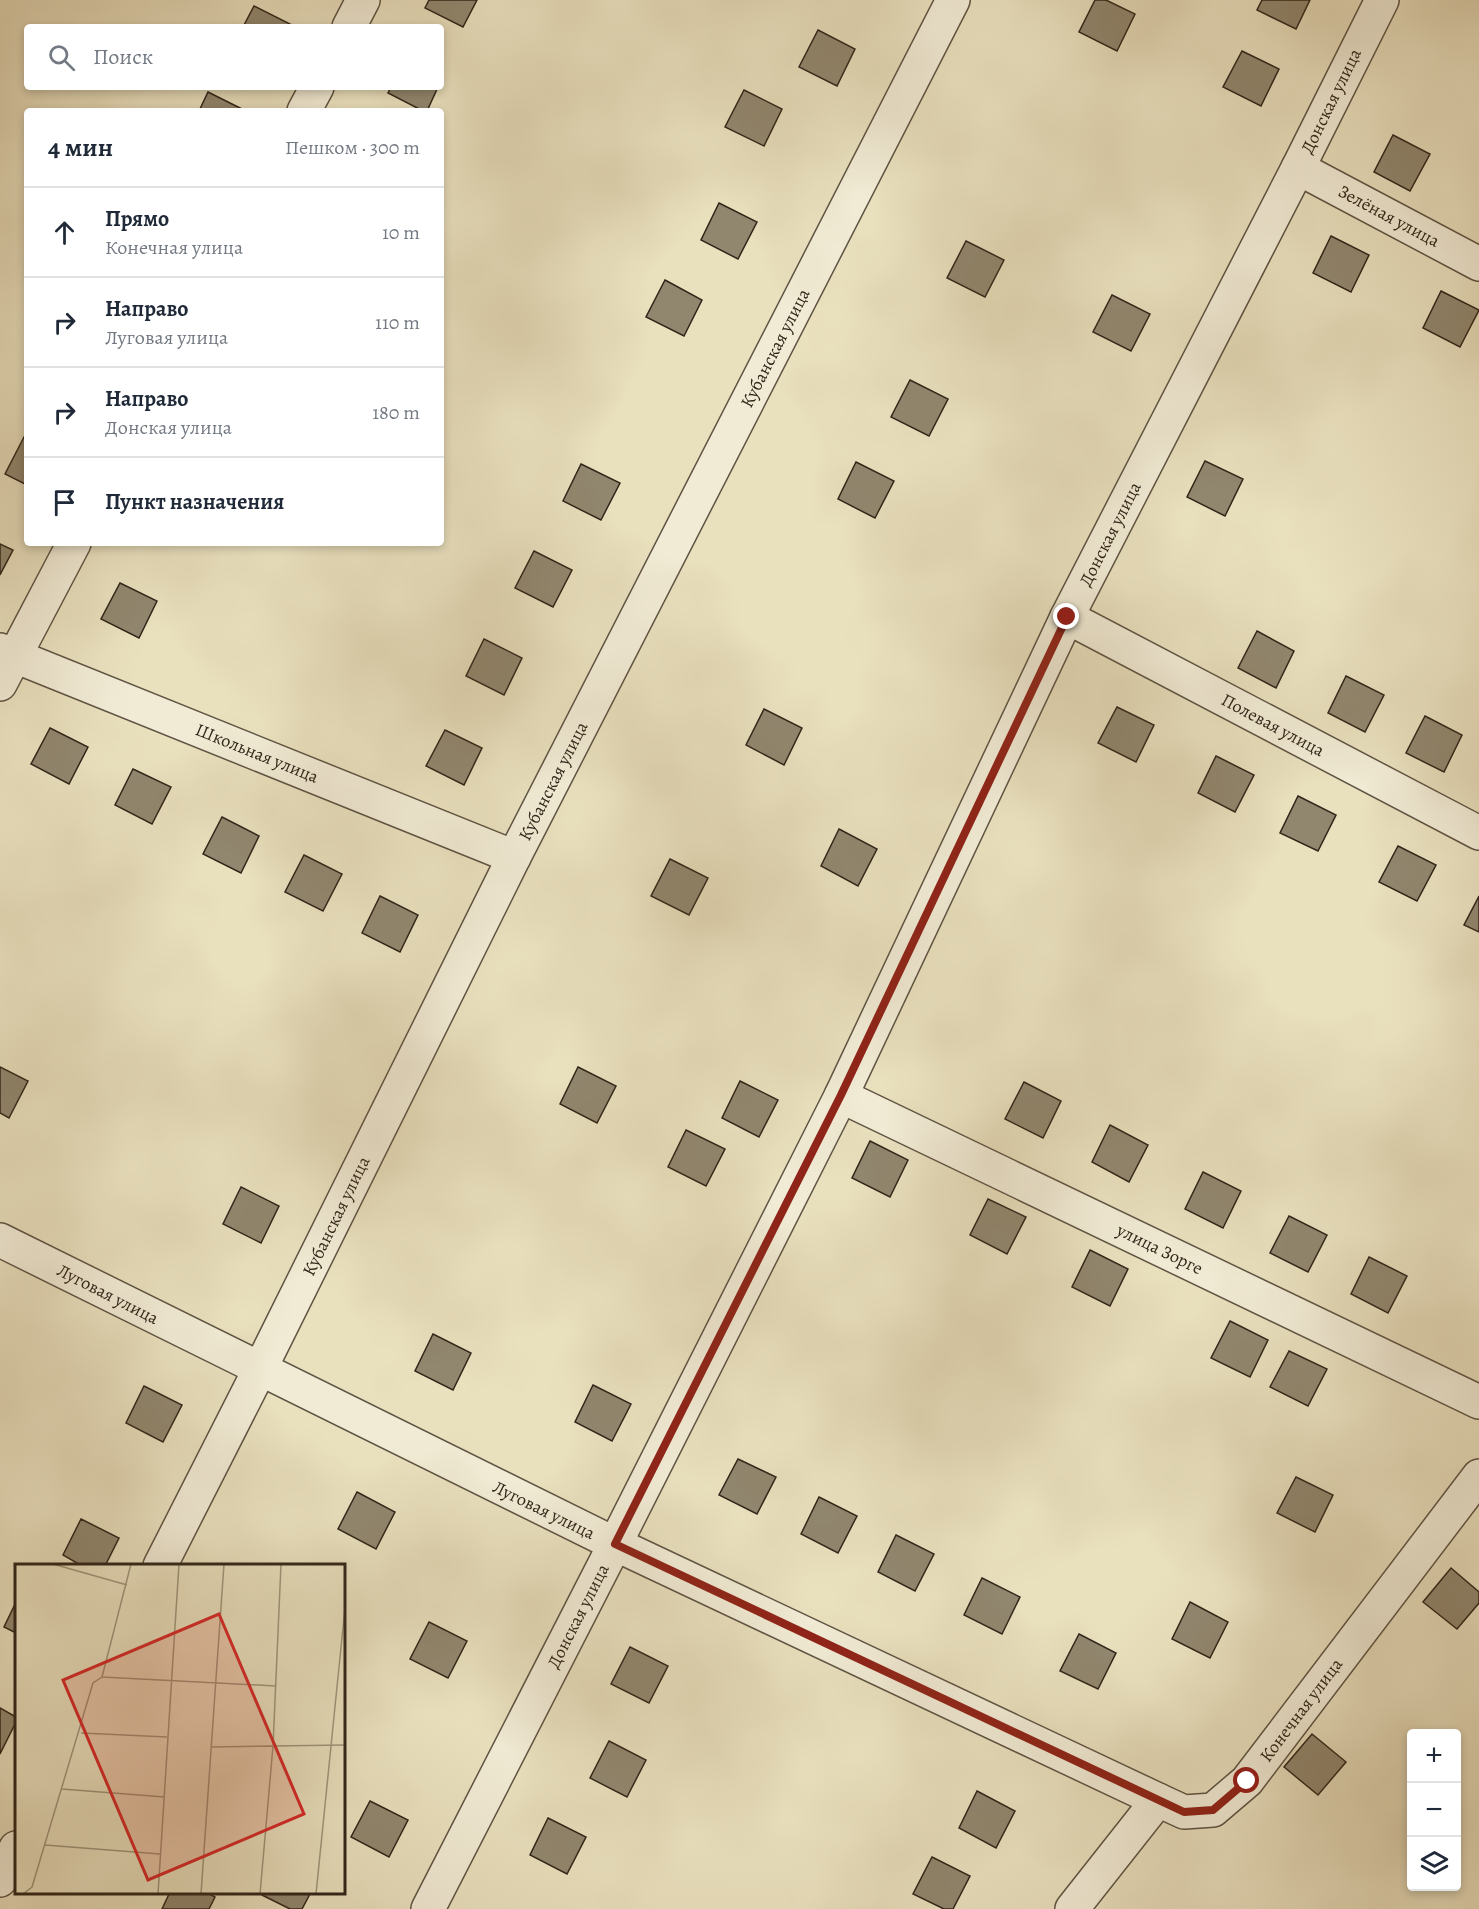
<!DOCTYPE html>
<html lang="ru">
<head>
<meta charset="utf-8">
<style>
  :root { --surface:#fff; --page:#f6f6f7; --text:#1f2937; --muted:#747a83; --line:#e0e1e3 }
  body { margin:0; font-family:Alegreya,serif; background:var(--page); color:var(--text) }
  .controls { position:absolute; right:18px; bottom:18px; display:grid; overflow:hidden; border-radius:6px; box-shadow:0 3px 9px #0003 }
  .controls button { width:54px; height:54px; display:grid; place-items:center; padding:0; border:0; border-bottom:2px solid var(--line); background:var(--surface); color:var(--text); font:30px sans-serif }
  .stop { position:absolute; width:18px; height:18px; margin:-14px; border:4px solid #8f2418; border-radius:50%; background:#fff }
  .stop.end { background:#8f2418; border-color:#fff; box-shadow:0 2px 6px #0008 }
  .list { margin:0; padding:0; list-style:none }
  h2 { display:flex; justify-content:space-between; align-items:center; height:78px; margin:0; padding:0 24px; font-size:26px }
  h2 small { font-size:20px; font-weight:400; color:var(--muted) }
  .list li { display:grid; grid-template-columns:39px 1fr auto; gap:18px; align-items:center; box-sizing:border-box; height:90px; padding:0 24px; border-top:2px solid var(--line) }
  .list b { display:block; font-size:22px; white-space:nowrap }
  .list p { margin:0; font-size:20px; white-space:nowrap; color:var(--muted) }
  .list em { font-size:20px; font-style:normal; color:var(--muted) }
  .icon { flex:none; width:33px; height:33px; fill:none; stroke:currentColor; stroke-width:2; stroke-linecap:round; stroke-linejoin:round }
  .map { position:relative; flex:none; width:1479px; height:1909px; overflow:hidden }
  .search { position:absolute; background:var(--surface); box-shadow:0 3px 9px #0003; left:24px; top:24px; width:420px; height:66px; display:flex; align-items:center; gap:15px; box-sizing:border-box; padding:0 21px; border-radius:6px; color:var(--muted); font-size:22px }
  .panel { position:absolute; background:var(--surface); box-shadow:0 3px 9px #0003; left:24px; top:108px; width:420px; height:438px; border-radius:6px }
  .map>svg:first-child { display:block }
</style>
</head>
<body>
<div class="map">
<svg width="1479" height="1909" viewBox="0 0 1479 1909">
  <rect width="100%" height="100%" fill="#e9e0be"/>
  <filter id="stains"><feTurbulence type="fractalNoise" baseFrequency=".00333" numOctaves="4"/><feColorMatrix values="0 0 0 0 .2 0 0 0 0 .09 0 0 0 0 .02 0 0 0 .5 -.17"/></filter>
  <radialGradient id="worn" r=".72"><stop offset=".6" stop-color="#630" stop-opacity="0"/><stop offset="1" stop-color="#630" stop-opacity=".3"/></radialGradient>
  <!-- building -->
  <g fill="#91876f" stroke="#31261a" stroke-width="1.5">
    <path d="M429 0H477L463 27 425 8Z"/>
    <path d="M1095 0H1106L1135 14 1117 51 1079 32Z"/>
    <path d="M1262 0H1310L1296 29 1257 10Z"/>
    <path d="M254 6 292 25 291 27H243Z"/>
    <path d="M818 30 855 49 837 86 799 67Z"/>
    <path d="M1242 51 1279 69 1261 106 1223 87Z"/>
    <path d="M391 87H438L427 111H423L388 93Z"/>
    <path d="M744 90 782 109 764 146 725 127Z"/>
    <path d="M208 92 246 111H199Z"/>
    <path d="M1393 135 1430 154 1410 191 1374 172Z"/>
    <path d="M719 203 757 222 738 259 701 240Z"/>
    <path d="M1331 236 1369 255 1351 292 1313 273Z"/>
    <path d="M966 241 1004 260 985 297 947 278Z"/>
    <path d="M665 280 702 300 684 336 646 317Z"/>
    <path d="M1441 291 1479 310 1460 347 1423 328Z"/>
    <path d="M1112 295 1150 314 1131 351 1093 332Z"/>
    <path d="M910 380 948 399 929 436 891 417Z"/>
    <path d="M24 437 27 439V485L5 474Z"/>
    <path d="M1205 461 1243 479 1225 516 1187 497Z"/>
    <path d="M856 462 894 481 875 518 838 499Z"/>
    <path d="M581 464 620 483 601 520 563 501Z"/>
    <path d="M0 544 13 550 0 575Z"/>
    <path d="M534 551 572 570 553 607 515 588Z"/>
    <path d="M120 583 157 601 139 638 101 619Z"/>
    <path d="M1257 631 1294 651 1276 688 1238 668Z"/>
    <path d="M484 639 522 658 504 695 466 676Z"/>
    <path d="M1346 676 1384 695 1365 732 1328 713Z"/>
    <path d="M1117 707 1154 725 1136 762 1098 743Z"/>
    <path d="M764 709 802 728 784 765 746 745Z"/>
    <path d="M1425 716 1462 735 1444 772 1406 753Z"/>
    <path d="M50 728 88 747 69 784 31 764Z"/>
    <path d="M445 730 482 748 464 785 426 766Z"/>
    <path d="M1216 756 1254 775 1235 812 1198 793Z"/>
    <path d="M133 769 171 787 152 824 115 805Z"/>
    <path d="M1298 796 1336 815 1318 851 1280 833Z"/>
    <path d="M222 817 259 836 241 873 203 854Z"/>
    <path d="M839 829 877 849 858 886 821 866Z"/>
    <path d="M1398 846 1436 865 1417 901 1379 882Z"/>
    <path d="M304 855 342 874 323 911 285 892Z"/>
    <path d="M670 859 708 878 689 915 651 896Z"/>
    <path d="M380 896 418 915 400 952 362 933Z"/>
    <path d="M1479 896V932L1464 925Z"/>
    <path d="M0 1067 28 1081 9 1118 0 1113Z"/>
    <path d="M578 1067 616 1086 597 1123 560 1104Z"/>
    <path d="M740 1081 778 1100 759 1137 722 1118Z"/>
    <path d="M1024 1082 1061 1101 1043 1138 1005 1119Z"/>
    <path d="M1110 1125 1148 1145 1129 1182 1092 1162Z"/>
    <path d="M686 1130 725 1149 706 1186 668 1167Z"/>
    <path d="M870 1141 908 1160 890 1197 852 1178Z"/>
    <path d="M1203 1172 1241 1191 1223 1228 1185 1209Z"/>
    <path d="M241 1187 279 1206 261 1243 223 1224Z"/>
    <path d="M988 1199 1026 1217 1007 1254 970 1235Z"/>
    <path d="M1289 1216 1327 1235 1308 1272 1270 1253Z"/>
    <path d="M1090 1250 1128 1269 1110 1306 1072 1287Z"/>
    <path d="M1369 1257 1407 1276 1388 1313 1351 1294Z"/>
    <path d="M1230 1321 1268 1340 1250 1377 1211 1358Z"/>
    <path d="M433 1334 471 1353 453 1390 415 1371Z"/>
    <path d="M1289 1351 1327 1369 1308 1406 1270 1387Z"/>
    <path d="M593 1385 631 1404 612 1441 575 1422Z"/>
    <path d="M144 1386 182 1405 163 1442 126 1423Z"/>
    <path d="M738 1459 776 1477 757 1514 719 1495Z"/>
    <path d="M1296 1477 1333 1495 1315 1532 1277 1513Z"/>
    <path d="M357 1492 395 1512 376 1549 338 1529Z"/>
    <path d="M819 1497 857 1516 838 1553 801 1534Z"/>
    <path d="M81 1519 119 1538 105 1566H82L63 1555Z"/>
    <path d="M896 1535 934 1554 915 1591 878 1572Z"/>
    <path d="M1451 1568 1479 1592V1603L1457 1629 1423 1602Z"/>
    <path d="M982 1578 1020 1597 1002 1634 964 1615Z"/>
    <path d="M16 1602V1633L4 1627Z"/>
    <path d="M1190 1602 1228 1622 1210 1658 1172 1639Z"/>
    <path d="M429 1622 467 1641 448 1678 410 1659Z"/>
    <path d="M1079 1634 1116 1653 1098 1689 1060 1671Z"/>
    <path d="M630 1647 668 1666 649 1703 611 1684Z"/>
    <path d="M0 1708 16 1717V1722L0 1754Z"/>
    <path d="M1312 1734 1346 1762 1318 1795 1284 1767Z"/>
    <path d="M609 1741 646 1760 627 1797 590 1778Z"/>
    <path d="M977 1791 1015 1811 996 1848 959 1828Z"/>
    <path d="M370 1801 408 1820 389 1857 351 1837Z"/>
    <path d="M548 1818 586 1837 567 1874 530 1855Z"/>
    <path d="M932 1857 970 1876 953 1909H944L913 1894Z"/>
    <path d="M170 1892H206L215 1897 209 1909H162Z"/>
    <path d="M263 1892H311L302 1909H290L262 1895Z"/>
  </g>
  <g fill="none" stroke-linecap="round" stroke-linejoin="round">
    <!-- minor casing -->
    <g stroke="#5f5443" stroke-width="36">
      <g id="minor">
        <path d="M349 27 363 0"/>
        <path d="M304 111 317 87"/>
        <path d="M1298 168 1479 264"/>
        <path d="M1067 617 1479 833"/>
        <path d="M0 650 514 857"/>
        <path d="M0 684 74 543"/>
        <path d="M841 1096 1479 1402"/>
        <path d="M0 1240 615 1544 1158 1800"/>
        <path d="M160 1566 260 1369 514 857 953 0"/>
        <path d="M0 1880 16 1848"/>
        <path d="M428 1909 615 1544 841 1096 1067 617 1298 168 1382 0"/>
        <path d="M1072 1909 1158 1800 1184 1812 1213 1810 1247 1781 1479 1476"/>
      </g>
    </g>
    <!-- minor -->
    <use href="#minor" stroke="#f1ebd5" stroke-width="33"/>
  </g>
  <g fill="none" stroke-linecap="round" stroke-linejoin="round">
    <!-- route -->
    <path stroke="#8f2418" stroke-width="8" d="M1067 617 841 1095 615 1544 1184 1812 1213 1810 1247 1781"/>
  </g>
  <g text-anchor="middle" stroke-width="4.5" stroke-linejoin="round" paint-order="stroke">
    <!-- street labels -->
    <g font-size="18" fill="#31261a" stroke="#f1ebd5">
      <text transform="translate(1331 101) rotate(-64)" y="6">Донская улица</text>
      <text transform="translate(1389 216) rotate(28)" y="6">Зелёная улица</text>
      <text transform="translate(775 348) rotate(-63)" y="6">Кубанская улица</text>
      <text transform="translate(1110 534) rotate(-63)" y="6">Донская улица</text>
      <text transform="translate(1273 725) rotate(28)" y="6">Полевая улица</text>
      <text transform="translate(257 753) rotate(22)" y="6">Школьная улица</text>
      <text transform="translate(553 781) rotate(-63)" y="6">Кубанская улица</text>
      <text transform="translate(336 1216) rotate(-64)" y="6">Кубанская улица</text>
      <text transform="translate(1160 1249) rotate(26)" y="6">улица Зорге</text>
      <text transform="translate(108 1294) rotate(27)" y="6">Луговая улица</text>
      <text transform="translate(544 1510) rotate(26)" y="6">Луговая улица</text>
      <text transform="translate(578 1616) rotate(-63)" y="6">Донская улица</text>
      <text transform="translate(1301 1710) rotate(-53)" y="6">Конечная улица</text>
    </g>
  </g>
  <!-- overview -->
  <g transform="translate(15 1564)">
    <rect width="330" height="330" fill="#e9e0be"/>
    <path fill="none" stroke="#9f967c" stroke-width="1.5" d="M38 0 112 21M215 0H250M87 113 261 122M66 169 152 173M197 183 330 181M47 225 149 233M30 281 145 290M8 330 17 323 78 119 87 113 116 0M143 330 164 0M186 330 209 0M245 330 258 182 266 0M301 330 330 44"/>
    <path fill="#d62828" fill-opacity="0.15" stroke="#d62828" stroke-width="3" d="M204 50 289 250 133 316 48 116Z"/>
    <rect width="330" height="330" fill="none" stroke="#31261a" stroke-width="3"/>
  </g>
  <rect width="100%" height="100%" filter="url(#stains)"/>
  <rect width="100%" height="100%" fill="url(#worn)"/>
</svg>
<div class="controls">
<button>+</button>
<button>−</button>
<button><svg class="icon" aria-label="layers" viewBox="0 0 24 24"><path d="M12 4l9 5-9 5-9-5zM3 14l9 5 9-5"/></svg></button>
</div>
<div class="stop" style="left:1247px;top:1781px"></div>
<div class="stop end" style="left:1067px;top:617px"></div>
<div class="search"><svg class="icon" aria-label="search" viewBox="0 0 24 24"><circle cx="10" cy="10" r="6"/><path d="M15 15l6 6"/></svg>Поиск</div>
<section class="panel">
<h2>4 мин<small>Пешком · 300 m</small></h2>
<ul class="list">
<li><svg class="icon" aria-label="ahead" viewBox="0 0 24 24"><path d="M12 20V5M6 11l6-6 6 6"/></svg><div><b>Прямо</b><p>Конечная улица</p></div><em>10 m</em></li>
<li><svg class="icon" aria-label="right" viewBox="0 0 24 24"><path d="M7 20v-9h11M14 6l5 5-5 5"/></svg><div><b>Направо</b><p>Луговая улица</p></div><em>110 m</em></li>
<li><svg class="icon" aria-label="right" viewBox="0 0 24 24"><path d="M7 20v-9h11M14 6l5 5-5 5"/></svg><div><b>Направо</b><p>Донская улица</p></div><em>180 m</em></li>
<li><svg class="icon" aria-label="arrive" viewBox="0 0 24 24"><path d="M6 21V4h12l-3 4 3 4H6"/></svg><div><b>Пункт назначения</b></div></li>
</ul>
</section>
</div>
</body>
</html>
